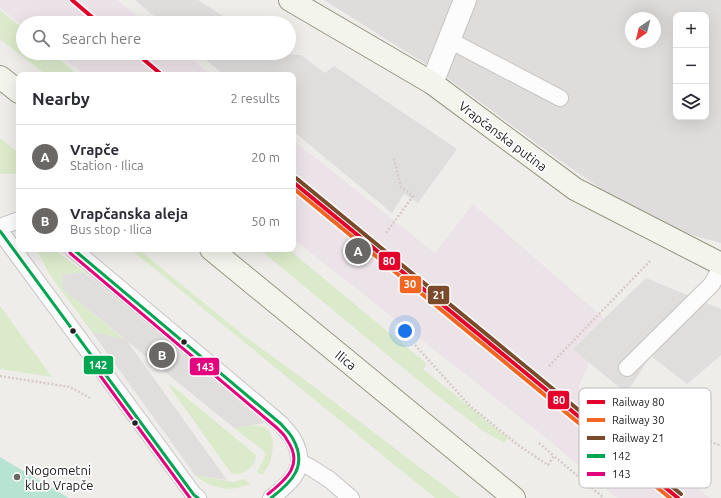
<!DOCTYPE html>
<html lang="en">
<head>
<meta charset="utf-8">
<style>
  :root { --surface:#fff; --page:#f2f2f3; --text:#2b2b33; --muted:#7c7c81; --line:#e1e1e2; --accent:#696867 }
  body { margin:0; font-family:Ubuntu,sans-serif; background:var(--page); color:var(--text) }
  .controls { position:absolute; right:12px; top:12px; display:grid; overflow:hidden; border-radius:8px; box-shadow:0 4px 16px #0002 }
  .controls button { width:36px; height:36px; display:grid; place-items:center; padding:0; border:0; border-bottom:1px solid var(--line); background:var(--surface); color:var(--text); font:20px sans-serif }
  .compass { position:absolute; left:625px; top:12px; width:36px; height:36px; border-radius:50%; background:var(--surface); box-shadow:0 4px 16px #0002; rotate:215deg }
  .you { position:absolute; left:405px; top:331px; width:14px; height:14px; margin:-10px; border:3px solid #fff; border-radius:50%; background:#1a73e8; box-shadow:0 0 0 6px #1a73e833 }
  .badge { display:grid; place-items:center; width:26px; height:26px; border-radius:50%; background:var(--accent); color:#fff; font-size:13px; font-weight:700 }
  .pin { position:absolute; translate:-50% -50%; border:2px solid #fff; box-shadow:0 1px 4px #0006 }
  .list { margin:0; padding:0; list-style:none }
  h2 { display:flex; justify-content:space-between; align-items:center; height:52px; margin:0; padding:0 16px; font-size:17px }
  h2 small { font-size:13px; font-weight:400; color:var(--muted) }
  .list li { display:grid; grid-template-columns:26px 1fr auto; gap:12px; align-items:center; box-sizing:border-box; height:64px; padding:0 16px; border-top:1px solid var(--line) }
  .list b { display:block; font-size:15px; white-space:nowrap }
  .list p { margin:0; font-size:13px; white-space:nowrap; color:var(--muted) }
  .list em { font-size:13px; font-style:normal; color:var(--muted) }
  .icon { flex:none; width:22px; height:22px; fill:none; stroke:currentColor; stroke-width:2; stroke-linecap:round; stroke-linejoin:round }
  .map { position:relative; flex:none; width:721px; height:498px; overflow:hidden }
  .search { position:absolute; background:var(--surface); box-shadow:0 4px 16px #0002; left:16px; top:16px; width:280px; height:44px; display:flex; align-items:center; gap:10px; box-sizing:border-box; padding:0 14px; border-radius:22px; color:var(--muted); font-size:15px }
  .panel { position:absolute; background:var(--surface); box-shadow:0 4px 16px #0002; left:16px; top:72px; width:280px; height:180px; border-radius:8px }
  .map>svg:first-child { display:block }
</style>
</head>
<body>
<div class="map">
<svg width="721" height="498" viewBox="0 0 721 498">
  <rect width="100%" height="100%" fill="#efedea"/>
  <!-- residential -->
  <path fill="#dedddb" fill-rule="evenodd" d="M324 0H721V243L681 232 617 200 558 159 446 77ZM676 15H706V117H676ZM631 18H655V42H631Z"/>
  <!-- industrial -->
  <g fill="#ece3e8">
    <path d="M0 0H117L146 23H23V26L0 8Z"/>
    <path d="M58 53H184L211 75H85Z"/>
    <path d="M293 140 435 253 473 204 607 321 578 388 710 498H617L550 441 293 239Z"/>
  </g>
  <!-- grass -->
  <g fill="#dbeaca">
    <path d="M0 10 23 29V53H52L78 75H46L0 39Z"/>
    <path d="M0 138 19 153V174H0Z"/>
    <path d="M39 249H51L54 250 86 273 62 274 63 289 125 340 92 332 48 272 38 252Z"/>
    <path d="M130 249H138L247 338 313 386 460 498H435Z"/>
    <path d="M259 249H288L427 364 423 369 508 438 504 443 482 430 430 390Z"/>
    <path d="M0 306 52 377 0 369Z"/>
    <path d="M170 384 255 454C259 465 241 478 231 473L169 386Z"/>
    <path d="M250 425C255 426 262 426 266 428 276 435 273 455 269 465 267 468 264 472 262 475L257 472 265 457 264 451 234 428Z"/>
    <path d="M195 475 233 482 244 479 251 484C246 485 242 487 238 488 223 491 206 485 195 475Z"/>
  </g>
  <!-- pitch -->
  <path fill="#b7e4d2" d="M0 457 69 498H0Z"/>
  <!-- parking -->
  <g fill="#dfdedd">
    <path d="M135 0H198L234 23H162Z"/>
    <path d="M198 53H282L284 54 301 55 325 73 334 66 457 149 418 203 404 194 392 213 293 131V75H224Z"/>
    <path d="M86 273 265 423 234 428 127 341 227 480 195 475 92 332 125 339 63 289 62 274Z"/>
    <path d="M646 278 721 309V355L687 384 651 356 626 393 573 349Z"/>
  </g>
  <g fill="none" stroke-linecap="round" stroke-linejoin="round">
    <!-- lane casing -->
    <g stroke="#c6c5c4" stroke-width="18">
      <g id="lane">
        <path d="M449 40 560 98"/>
        <path d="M0 227 16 221H19"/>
        <path d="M0 231 194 495 198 498"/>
        <path d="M73 249 281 424C285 429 290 434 293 439 309 467 292 482 271 498"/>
        <path d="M627 368 712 284 721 267"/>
        <path d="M300 462 313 469 330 480 351 498"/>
      </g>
    </g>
    <!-- street casing -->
    <g stroke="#c6c5c4" stroke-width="24">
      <path id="street" d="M432 83 465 0"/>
    </g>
    <!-- secondary casing -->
    <g stroke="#969882" stroke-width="24">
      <g id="secondary">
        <path d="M290 0 432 83 575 189 721 264"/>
        <path d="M0 77 19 92"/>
        <path d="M211 249 514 498"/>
      </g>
    </g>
    <!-- path -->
    <g stroke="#d7cbc8" stroke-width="2.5" stroke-dasharray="2 2" stroke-linecap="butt">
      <path d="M386 233 413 196 401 187 394 159"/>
      <path d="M415 345 470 406 518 445 548 465 554 456 604 498"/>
      <path d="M549 366 651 260"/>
      <path d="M0 376 70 387 90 398"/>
      <path d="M539 443 554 456"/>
      <path d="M640 445 661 432 684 430 721 446"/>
    </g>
    <!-- lane -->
    <use href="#lane" stroke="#fdfcfc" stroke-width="16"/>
    <!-- street -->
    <use href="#street" stroke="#fdfcfc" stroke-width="22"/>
    <!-- secondary -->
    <use href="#secondary" stroke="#f3f4ec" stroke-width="22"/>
    <!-- bus-1 casing -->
    <g stroke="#fff" stroke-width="6">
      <g id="bus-1">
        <path d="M0 231 194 495 198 498"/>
        <path d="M73 249 281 424C285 429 290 433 293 439 308 466 292 482 271 498"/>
      </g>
    </g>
    <!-- bus-2 casing -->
    <g stroke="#fff" stroke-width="6">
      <g id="bus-2">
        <path d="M70 253 277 428C281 432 285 435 287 440 304 464 287 479 268 494"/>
        <path d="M99 374 190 498"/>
      </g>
    </g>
    <!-- bus-1 -->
    <use href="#bus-1" stroke="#00a651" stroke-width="3"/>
    <!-- bus-2 -->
    <use href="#bus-2" stroke="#e5007d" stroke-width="3"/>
    <!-- rail-1 casing -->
    <g stroke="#fff" stroke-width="7">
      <g id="rail-1">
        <path d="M72 0 99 23"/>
        <path d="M136 53 162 75"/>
        <path d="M293 182 678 498"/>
      </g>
    </g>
    <!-- rail-2 casing -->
    <g stroke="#fff" stroke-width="7">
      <path id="rail-2" d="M293 188 670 498"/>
    </g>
    <!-- rail-3 casing -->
    <g stroke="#fff" stroke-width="7">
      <path id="rail-3" d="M296 178 681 494"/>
    </g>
    <!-- rail-1 -->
    <use href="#rail-1" stroke="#e4002b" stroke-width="4"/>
    <!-- rail-2 -->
    <use href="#rail-2" stroke="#f26522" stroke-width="4"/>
    <!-- rail-3 -->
    <use href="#rail-3" stroke="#7a4b2a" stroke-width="4"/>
  </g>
  <!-- markers -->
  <g fill="#212121" stroke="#fff" stroke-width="1.5">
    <circle cx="73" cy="331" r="3.5"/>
    <circle cx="184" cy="342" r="3.5"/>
    <circle cx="135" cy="423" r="3.5"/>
  </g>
  <circle fill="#696867" stroke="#fff" stroke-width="1.5" cx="17" cy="477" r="4"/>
  <g text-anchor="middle" stroke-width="3.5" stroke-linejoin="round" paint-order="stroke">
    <!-- street labels -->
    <g font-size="13" fill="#212121" stroke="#fff">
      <text transform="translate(503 136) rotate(37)" y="5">Vrapčanska putina</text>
      <text transform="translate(346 360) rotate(39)" y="5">Ilica</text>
    </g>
    <!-- poi labels -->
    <g font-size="13" fill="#212121" stroke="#fff" text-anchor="start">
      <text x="25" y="475">Nogometni<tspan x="25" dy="15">klub Vrapče</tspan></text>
    </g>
  </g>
  <!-- legend -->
  <rect x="579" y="388" width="132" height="100" rx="6" fill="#fff" stroke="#bcbcbc" stroke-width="1"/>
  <rect x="587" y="400" width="18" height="4" fill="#e4002b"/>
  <rect x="587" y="418" width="18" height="4" fill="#f26522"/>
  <rect x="587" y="436" width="18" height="4" fill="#7a4b2a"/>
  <rect x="587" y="454" width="18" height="4" fill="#00a651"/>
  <rect x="587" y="472" width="18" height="4" fill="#e5007d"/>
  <g font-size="11" fill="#212121">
    <text x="612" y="406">Railway 80</text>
    <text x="612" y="424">Railway 30</text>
    <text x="612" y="442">Railway 21</text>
    <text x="612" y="460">142</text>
    <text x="612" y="478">143</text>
  </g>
  <g stroke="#fff" stroke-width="1.5">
    <rect x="378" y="251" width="23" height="20" rx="4" fill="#e4002b"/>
    <rect x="399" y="275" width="23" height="19" rx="4" fill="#f26522"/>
    <rect x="427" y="285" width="23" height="20" rx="4" fill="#7a4b2a"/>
    <rect x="83" y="355" width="31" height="20" rx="4" fill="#00a651"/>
    <rect x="189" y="357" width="31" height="19" rx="4" fill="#e5007d"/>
    <rect x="547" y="390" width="23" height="20" rx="4" fill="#e4002b"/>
  </g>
  <g font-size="11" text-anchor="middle" font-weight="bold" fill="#fff">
    <text x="389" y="265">80</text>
    <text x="410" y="288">30</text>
    <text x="439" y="299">21</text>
    <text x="98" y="369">142</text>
    <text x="205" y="371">143</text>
    <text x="559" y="404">80</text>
  </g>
</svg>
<div class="controls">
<button>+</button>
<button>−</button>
<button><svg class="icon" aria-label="layers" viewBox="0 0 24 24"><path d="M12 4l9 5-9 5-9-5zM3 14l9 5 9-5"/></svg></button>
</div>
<svg class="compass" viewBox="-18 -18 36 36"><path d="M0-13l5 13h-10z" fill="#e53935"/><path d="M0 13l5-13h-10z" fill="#7c7c81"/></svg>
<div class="you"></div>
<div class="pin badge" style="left:358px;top:251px">A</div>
<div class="pin badge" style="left:162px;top:355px">B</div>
<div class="search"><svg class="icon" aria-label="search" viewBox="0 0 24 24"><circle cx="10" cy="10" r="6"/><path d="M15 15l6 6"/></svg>Search here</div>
<section class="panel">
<h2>Nearby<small>2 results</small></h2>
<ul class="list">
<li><span class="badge">A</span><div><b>Vrapče</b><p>Station · Ilica</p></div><em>20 m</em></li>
<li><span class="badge">B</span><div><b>Vrapčanska aleja</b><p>Bus stop · Ilica</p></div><em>50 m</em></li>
</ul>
</section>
</div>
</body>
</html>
